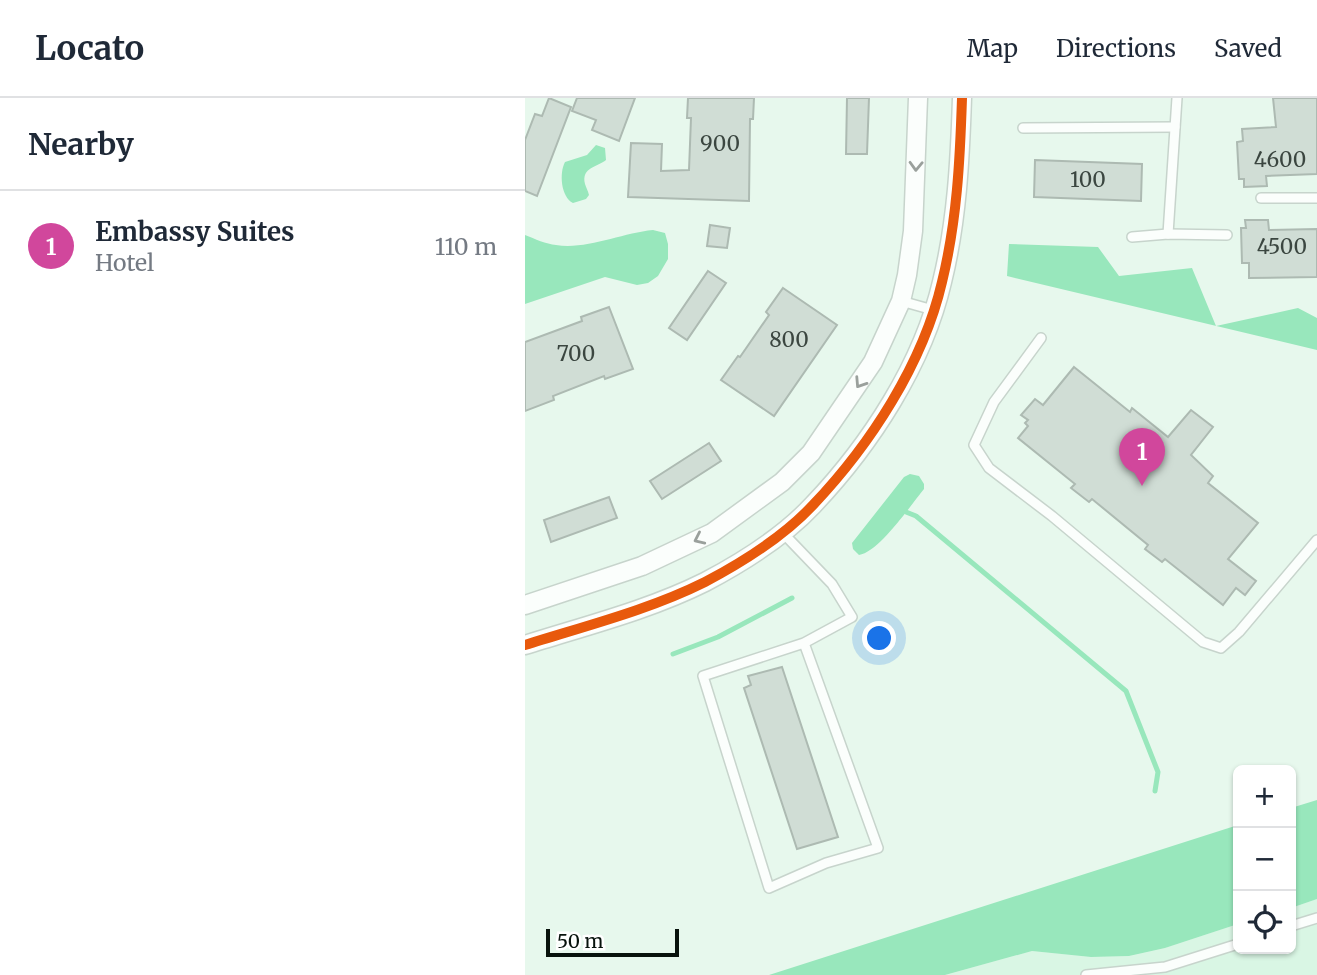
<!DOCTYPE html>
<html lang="en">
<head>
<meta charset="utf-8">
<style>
  :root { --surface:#fff; --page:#f6f6f7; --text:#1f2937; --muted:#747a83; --line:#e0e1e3; --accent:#0b8043 }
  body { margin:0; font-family:Merriweather,serif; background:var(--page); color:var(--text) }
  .controls { position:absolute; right:21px; bottom:21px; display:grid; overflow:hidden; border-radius:10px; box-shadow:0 2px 5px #0004 }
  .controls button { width:63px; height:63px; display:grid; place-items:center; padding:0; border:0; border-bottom:2px solid var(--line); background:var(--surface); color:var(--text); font:35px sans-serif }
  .scale { position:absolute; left:21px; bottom:18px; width:133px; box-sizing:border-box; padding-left:7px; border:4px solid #08130d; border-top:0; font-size:19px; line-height:24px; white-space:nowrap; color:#08130d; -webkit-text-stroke:5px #fff; paint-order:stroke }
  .you { position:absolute; left:355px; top:541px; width:24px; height:24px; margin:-18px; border:5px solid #fff; border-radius:50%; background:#1a73e8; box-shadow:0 0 0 10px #1a73e833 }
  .badge { display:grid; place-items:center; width:46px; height:46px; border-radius:50%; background:var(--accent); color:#fff; font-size:23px; font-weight:700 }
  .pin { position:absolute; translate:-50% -58px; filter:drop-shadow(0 2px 4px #0008) }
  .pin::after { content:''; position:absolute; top:37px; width:24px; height:21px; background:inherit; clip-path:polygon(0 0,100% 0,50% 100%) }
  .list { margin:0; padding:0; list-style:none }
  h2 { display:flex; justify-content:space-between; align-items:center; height:91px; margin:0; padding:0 28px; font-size:30px }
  h2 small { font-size:23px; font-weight:400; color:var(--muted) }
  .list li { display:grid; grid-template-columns:46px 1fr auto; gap:21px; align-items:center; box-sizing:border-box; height:112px; padding:0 28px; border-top:2px solid var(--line) }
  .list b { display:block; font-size:26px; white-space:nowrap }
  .list p { margin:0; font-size:23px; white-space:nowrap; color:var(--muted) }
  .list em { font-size:23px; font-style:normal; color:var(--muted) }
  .icon { flex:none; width:38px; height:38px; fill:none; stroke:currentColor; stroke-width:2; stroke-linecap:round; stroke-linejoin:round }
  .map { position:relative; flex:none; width:792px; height:877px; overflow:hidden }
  header { display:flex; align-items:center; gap:42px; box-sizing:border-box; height:98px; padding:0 35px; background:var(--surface); border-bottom:2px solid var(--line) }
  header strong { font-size:33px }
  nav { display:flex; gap:38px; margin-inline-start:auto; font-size:24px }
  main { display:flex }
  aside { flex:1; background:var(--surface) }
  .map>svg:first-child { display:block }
</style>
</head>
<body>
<header>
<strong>Locato</strong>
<nav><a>Map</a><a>Directions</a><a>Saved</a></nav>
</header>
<main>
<aside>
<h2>Nearby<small></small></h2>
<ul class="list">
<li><span class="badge" style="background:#d1479c">1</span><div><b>Embassy Suites</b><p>Hotel</p></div><em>110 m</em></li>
</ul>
</aside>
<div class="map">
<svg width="792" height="877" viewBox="0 0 792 877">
  <rect width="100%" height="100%" fill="#e7f8ed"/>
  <!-- built -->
  <path fill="#d9f6e4" d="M792 801V877H420L507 853 566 859 604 858 640 850 713 826V851H766V810Z"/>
  <!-- water -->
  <g fill="#98e7bc">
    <path d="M71 47 80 50 81 62C73 69 56 69 60 86 61 89 63 93 64 97L61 101 48 105C36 99 34 75 40 64L62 57Z"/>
    <path d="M128 132 140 135 143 146V161L133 178 123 185 112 187 80 179 0 206V137C10 141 21 146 31 147 61 152 97 135 128 132Z"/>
    <path d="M484 146 573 149 594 178 667 170 691 228 773 210 792 220V252L482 178Z"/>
    <path d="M385 376 394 378 399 386V391C385 408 354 454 334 457L328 451 327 445 379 379Z"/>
    <path d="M792 702V801L766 810V710Z"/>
    <path d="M713 727V826L640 850 604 858 566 859 507 853 420 877H244Z"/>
  </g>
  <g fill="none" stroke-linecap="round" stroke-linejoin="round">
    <!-- stream -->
    <g stroke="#98e7bc" stroke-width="5">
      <path d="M381 414 391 418 601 593 633 674 630 693"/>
      <path d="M148 556 193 539 267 500"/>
    </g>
  </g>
  <!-- building -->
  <g fill="#d0ddd5" stroke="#adbab2" stroke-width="2">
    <path d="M24 0 46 9 12 98 0 93V42L10 16 17 18Z"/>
    <path d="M52 0H110L94 43 67 32 71 22 47 13Z"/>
    <path d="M163 0H229L228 21H225L224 103 103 99 106 45 137 46 136 73 164 72 166 20H162Z"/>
    <path d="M322 0H344L342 56H321Z"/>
    <path d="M748 0H792V76L741 78 742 88 719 89V81H714L712 44 718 43 717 31 751 29Z"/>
    <path d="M510 62 617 66 616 103 509 99Z"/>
    <path d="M720 122H743L744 132 792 131V179L724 180V165H717L716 130H721Z"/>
    <path d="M185 127 205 130 202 150 182 148Z"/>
    <path d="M183 173 201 185 162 242 144 230Z"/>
    <path d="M258 190 312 227 249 318 196 282 213 258 215 259 244 217 241 214Z"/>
    <path d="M84 209 108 271 80 281 79 278 28 298 29 302 0 313V244L57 223 56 219Z"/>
    <path d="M549 269 605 314 607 310 643 339 666 312 688 329 666 357 688 378 683 385 733 425 703 461 731 483 720 497 711 490 698 507 640 461 637 464 620 451 623 447 567 401 564 404 546 390 550 386 493 340 503 328 500 325 503 322 496 317 510 301 518 307Z"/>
    <path d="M184 345 196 363 137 401 125 383Z"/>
    <path d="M84 399 92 420 26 444 19 422Z"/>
    <path d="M257 569 313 739 272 751 219 590 226 587 223 578Z"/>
  </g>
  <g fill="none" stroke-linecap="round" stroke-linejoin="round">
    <!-- lane casing -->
    <g stroke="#c7d4cc" stroke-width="12">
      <g id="lane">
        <path d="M498 30 650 29"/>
        <path d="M736 100H792"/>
        <path d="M643 136 652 0"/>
        <path d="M607 139 643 136 702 137"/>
        <path d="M376 203 408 212"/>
        <path d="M516 240 469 304 449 347 464 370 527 418 678 544 696 550 714 534 792 442"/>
        <path d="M257 434 307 486 327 519 279 545 178 578 244 790 301 765 353 750 279 545"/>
        <path d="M766 828 792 820"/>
        <path d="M561 877 640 869 713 846"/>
      </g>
    </g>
    <!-- street casing -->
    <g stroke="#c7d4cc" stroke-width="21">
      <g id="street">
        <path d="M0 507 117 468 187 435 257 384 286 355 348 264 376 203 382 177 388 133 393 0"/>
        <path d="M0 547C60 528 124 512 180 484 218 464 259 438 288 407 345 347 398 266 417 184 432 123 435 62 437 0"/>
      </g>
    </g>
    <!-- lane -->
    <use href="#lane" stroke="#fbfefc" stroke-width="9"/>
    <!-- street -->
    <use href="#street" stroke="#fbfefc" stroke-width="18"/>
    <!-- cycleway casing -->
    <g stroke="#fff" stroke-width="15">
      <path id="cycleway" d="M0 547C60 528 124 512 180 484 218 464 259 438 288 407 345 347 398 266 417 184 432 123 435 62 437 0"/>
    </g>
    <!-- cycleway -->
    <use href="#cycleway" stroke="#e8590c" stroke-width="10"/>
  </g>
  <!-- one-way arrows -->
  <defs><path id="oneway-chevron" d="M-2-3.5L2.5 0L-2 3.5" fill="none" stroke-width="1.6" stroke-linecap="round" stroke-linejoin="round" transform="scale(1.75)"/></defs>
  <g stroke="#9aa09c">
    <use href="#oneway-chevron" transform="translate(391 68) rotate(92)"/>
    <use href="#oneway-chevron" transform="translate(335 285) rotate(123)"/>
    <use href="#oneway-chevron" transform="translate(174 441) rotate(155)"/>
  </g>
  <g text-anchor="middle" stroke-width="5" stroke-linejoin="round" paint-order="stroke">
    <!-- number labels -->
    <g font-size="21" fill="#3b4640">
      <text x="195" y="53">900</text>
      <text x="755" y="69">4600</text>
      <text x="563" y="89">100</text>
      <text x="757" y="156">4500</text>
      <text x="264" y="249">800</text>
      <text x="51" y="263">700</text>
    </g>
  </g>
</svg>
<div class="controls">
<button>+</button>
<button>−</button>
<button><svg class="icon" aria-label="locate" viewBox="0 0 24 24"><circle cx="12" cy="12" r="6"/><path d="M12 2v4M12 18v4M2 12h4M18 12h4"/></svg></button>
</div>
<div class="scale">50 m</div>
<div class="you"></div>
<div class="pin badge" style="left:617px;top:388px;background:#d1479c">1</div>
</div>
</main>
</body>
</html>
